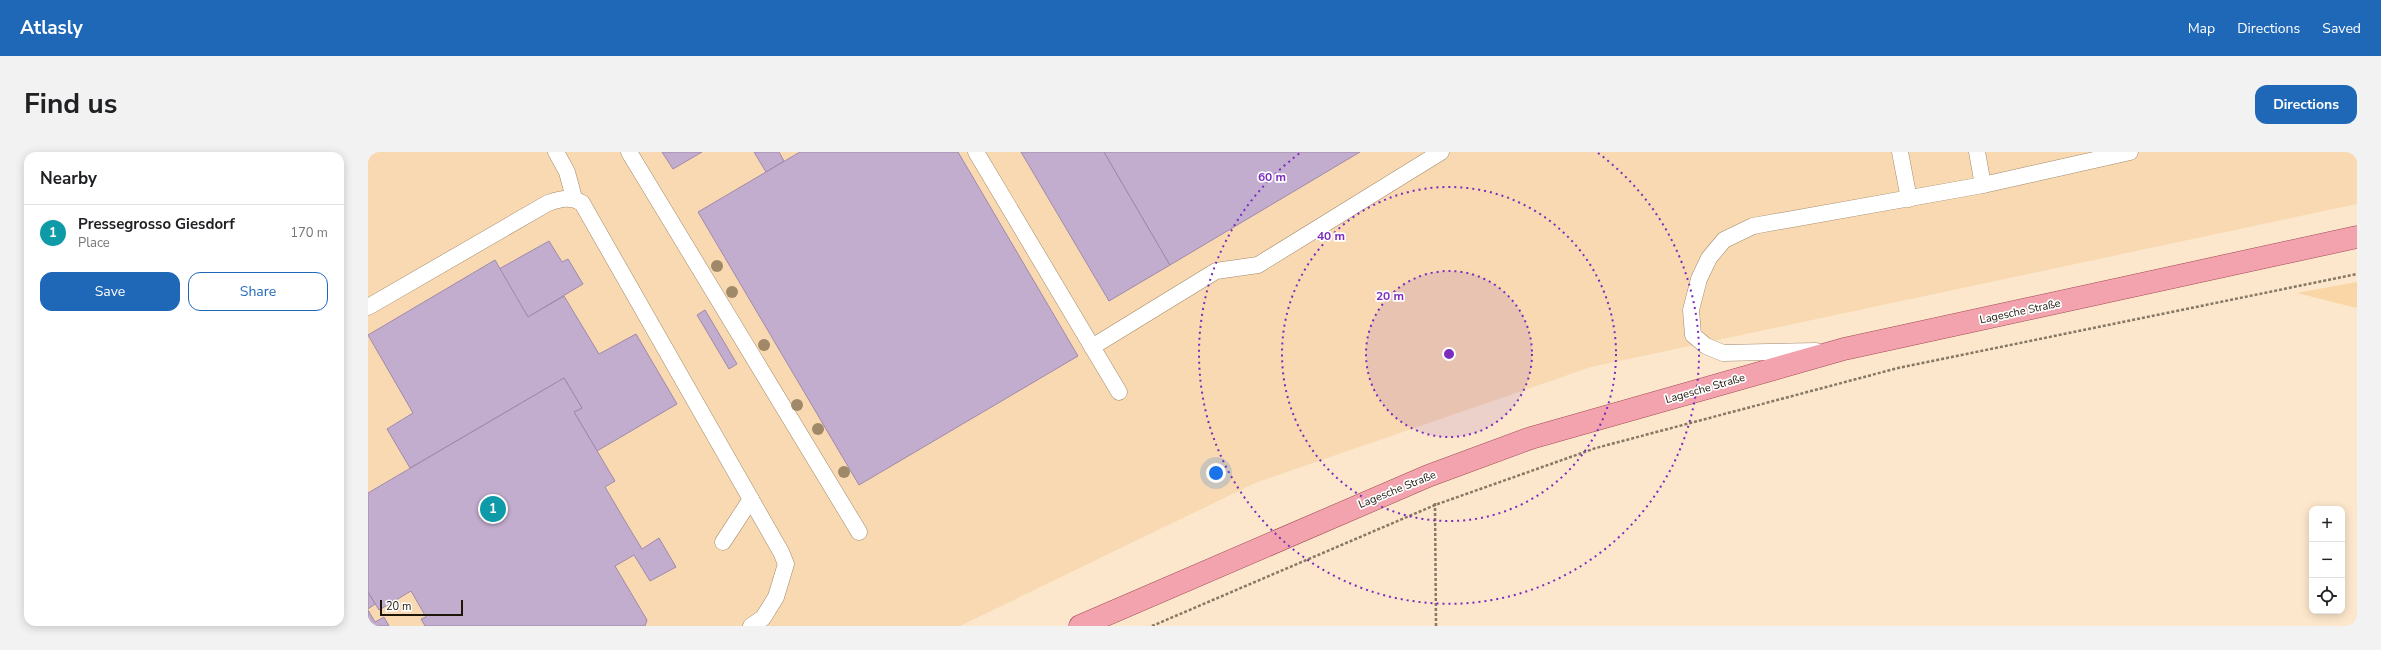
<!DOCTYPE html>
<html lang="en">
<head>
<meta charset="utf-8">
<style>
  :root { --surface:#fff; --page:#f2f2f2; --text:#202124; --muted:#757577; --line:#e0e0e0; --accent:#1f68b8 }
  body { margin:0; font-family:"Nunito Sans",sans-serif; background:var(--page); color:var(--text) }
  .controls { position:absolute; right:12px; bottom:12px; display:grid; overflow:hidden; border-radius:8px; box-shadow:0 2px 10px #0003 }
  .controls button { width:36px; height:36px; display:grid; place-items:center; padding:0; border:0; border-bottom:1px solid var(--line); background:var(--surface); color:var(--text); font:20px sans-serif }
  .scale { position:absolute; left:12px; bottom:10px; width:83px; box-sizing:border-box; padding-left:4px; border:2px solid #1f160a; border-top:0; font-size:11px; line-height:14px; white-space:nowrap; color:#1f160a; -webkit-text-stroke:3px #fff; paint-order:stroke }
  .you { position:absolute; left:848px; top:321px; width:14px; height:14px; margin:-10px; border:3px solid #fff; border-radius:50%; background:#1a73e8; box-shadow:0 0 0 6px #1a73e833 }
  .badge { display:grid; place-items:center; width:26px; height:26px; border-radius:50%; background:var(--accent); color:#fff; font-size:13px; font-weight:700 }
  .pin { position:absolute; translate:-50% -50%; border:2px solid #fff; box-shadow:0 1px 4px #0006 }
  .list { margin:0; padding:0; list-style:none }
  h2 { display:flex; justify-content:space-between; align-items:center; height:52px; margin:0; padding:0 16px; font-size:17px }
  h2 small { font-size:13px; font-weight:400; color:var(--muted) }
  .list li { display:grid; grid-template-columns:26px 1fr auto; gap:12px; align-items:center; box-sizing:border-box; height:56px; padding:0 16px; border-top:1px solid var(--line) }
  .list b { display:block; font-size:15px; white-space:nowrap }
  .list p { margin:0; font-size:13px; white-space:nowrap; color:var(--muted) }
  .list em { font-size:13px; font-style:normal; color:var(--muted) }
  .actions { display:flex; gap:8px; padding:12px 16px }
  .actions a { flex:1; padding:9px 0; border:1px solid var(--accent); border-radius:12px; text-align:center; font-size:14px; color:var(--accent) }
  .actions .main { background:var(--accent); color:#fff }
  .icon { flex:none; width:22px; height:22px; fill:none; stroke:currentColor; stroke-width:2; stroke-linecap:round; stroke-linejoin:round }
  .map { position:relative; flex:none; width:1989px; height:474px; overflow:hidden; border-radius:12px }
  header { display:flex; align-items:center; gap:24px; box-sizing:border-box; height:56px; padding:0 20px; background:var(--accent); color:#fff }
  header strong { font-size:19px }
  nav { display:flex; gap:22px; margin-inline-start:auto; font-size:14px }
  .intro { display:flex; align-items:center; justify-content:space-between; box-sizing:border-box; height:96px; padding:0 24px }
  h1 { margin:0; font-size:28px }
  .button { padding:10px 18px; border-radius:12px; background:var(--accent); color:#fff; font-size:14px; font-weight:700 }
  main { display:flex; gap:24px; padding:0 24px }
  aside { flex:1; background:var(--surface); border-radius:12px; box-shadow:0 2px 10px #0003 }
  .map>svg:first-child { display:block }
</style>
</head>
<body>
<header>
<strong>Atlasly</strong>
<nav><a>Map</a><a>Directions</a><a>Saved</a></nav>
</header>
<div class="intro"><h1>Find us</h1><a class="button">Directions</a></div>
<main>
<aside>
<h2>Nearby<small></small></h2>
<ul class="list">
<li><span class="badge" style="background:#0f9aa8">1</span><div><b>Pressegrosso Giesdorf</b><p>Place</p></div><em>170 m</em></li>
</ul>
<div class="actions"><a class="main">Save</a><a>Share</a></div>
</aside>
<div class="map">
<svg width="1989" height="474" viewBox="0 0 1989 474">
  <rect width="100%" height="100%" fill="#fce7cc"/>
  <!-- built -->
  <path fill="#f8d9b1" d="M0 0H1989V52L1223 215 887 331 592 474H0Z"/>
  <!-- green -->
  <path fill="#fad5a5" d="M1989 130V156L1929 141Z"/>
  <!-- building -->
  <g fill="#c3adcf" stroke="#9f89aa">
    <path d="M294 0H334L305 17Z"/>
    <path d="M386 0H411L416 9 398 20Z"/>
    <path d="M432 0H590L710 204 491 333 330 60Z"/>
    <path d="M653 0H736L802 113 741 149Z"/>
    <path d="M736 0H992L802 113Z"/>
    <path d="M181 89 194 110 200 107 215 132 160 165 131 117Z"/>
    <path d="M127 108 160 165 196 144 231 202 268 182 309 252 229 299 206 260 214 256 196 226 42 316 19 277 45 261 0 183Z"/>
    <path d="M337 158 369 212 361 217 329 163Z"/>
    <path d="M196 226 214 256 206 260 247 329 237 335 260 374 274 397 291 386 308 415 282 429 266 403 247 414 279 468 277 474H57L53 467 58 465 43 439 11 458 0 440V341Z"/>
    <path d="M0 440 7 452 0 457Z"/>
    <path d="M0 458 7 470 16 465 21 474H0Z"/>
  </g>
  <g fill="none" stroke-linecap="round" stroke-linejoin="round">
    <!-- lane casing -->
    <g stroke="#a28a6b" stroke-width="17">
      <g id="lane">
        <path d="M188 0 199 20 206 46"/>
        <path d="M261 0 491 380"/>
        <path d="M608 0 751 240"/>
        <path d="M1532 0 1541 47"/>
        <path d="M1609 0 1615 33"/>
        <path d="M0 155 180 51C193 47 202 44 214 51L413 400 418 412 408 445 395 466 383 474"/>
        <path d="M724 195 848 119 890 113 1073 0"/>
        <path d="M1448 199 1355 201 1338 194 1325 183 1323 158 1331 127 1341 106 1356 88 1385 74 1615 33 1762 0"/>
        <path d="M355 390 383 347"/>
      </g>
    </g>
    <!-- primary casing -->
    <g stroke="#a24a52" stroke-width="23">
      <path id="primary" d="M712 474 1060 324 1163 286 1476 197 1989 85"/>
    </g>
    <!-- path -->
    <g stroke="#877865" stroke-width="2.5" stroke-dasharray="3 2" stroke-linecap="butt">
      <path d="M1067 351 1068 474"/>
      <path d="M784 474 1067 353 1228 296 1530 216 1989 122"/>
    </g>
    <!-- lane -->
    <use href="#lane" stroke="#fff" stroke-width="16"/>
    <!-- primary -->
    <use href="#primary" stroke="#f2a3ae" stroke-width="22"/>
  </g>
  <!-- trees -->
  <g fill="#a08968">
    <circle cx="349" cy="114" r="6"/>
    <circle cx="364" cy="140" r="6"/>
    <circle cx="396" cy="193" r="6"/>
    <circle cx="429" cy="253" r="6"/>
    <circle cx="450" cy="277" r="6"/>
    <circle cx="476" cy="320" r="6"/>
  </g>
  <!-- distance rings -->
  <circle cx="1081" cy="202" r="83" fill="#7b2cbf" fill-opacity=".12"/>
  <g fill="none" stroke="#7b2cbf" stroke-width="2" stroke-dasharray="2 4">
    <circle cx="1081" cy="202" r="83"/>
    <circle cx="1081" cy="202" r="167"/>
    <path d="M1230 1A250 250 0 1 1 932 1"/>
  </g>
  <g text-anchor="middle" stroke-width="3.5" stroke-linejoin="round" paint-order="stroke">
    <!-- street labels -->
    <g font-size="11" fill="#1f160a" stroke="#fff">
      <text transform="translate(1652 159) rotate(-12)" y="4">Lagesche Straße</text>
      <text transform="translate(1337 236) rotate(-16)" y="4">Lagesche Straße</text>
      <text transform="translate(1029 337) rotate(-22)" y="4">Lagesche Straße</text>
    </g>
  </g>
  <circle cx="1081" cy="202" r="6" fill="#7b2cbf" stroke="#fff" stroke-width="2"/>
  <g font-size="12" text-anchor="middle" font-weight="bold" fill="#7b2cbf" stroke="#fff" stroke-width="3.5" stroke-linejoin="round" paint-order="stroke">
    <text x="904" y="29">60 m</text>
    <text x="963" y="88">40 m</text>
    <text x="1022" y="148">20 m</text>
  </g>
</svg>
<div class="controls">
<button>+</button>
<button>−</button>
<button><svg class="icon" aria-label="locate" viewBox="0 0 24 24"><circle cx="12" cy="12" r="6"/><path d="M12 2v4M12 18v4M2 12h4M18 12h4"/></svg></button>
</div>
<div class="scale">20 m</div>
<div class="you"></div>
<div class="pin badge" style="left:125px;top:357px;background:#0f9aa8">1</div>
</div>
</main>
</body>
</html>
